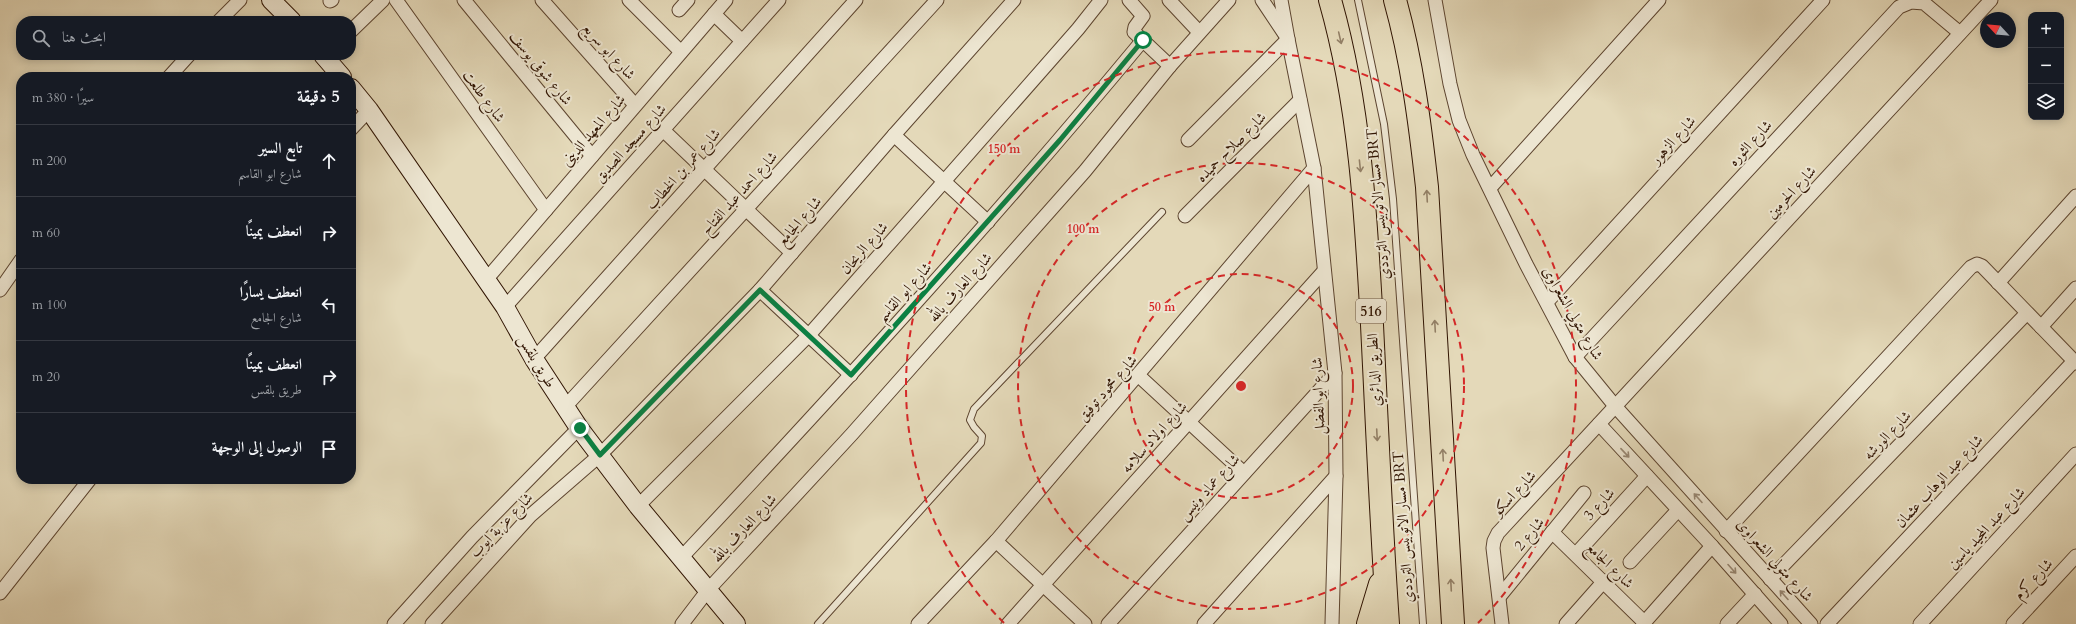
<!DOCTYPE html>
<html lang="ar">
<head>
<meta charset="utf-8">
<style>
  :root { --surface:#171b24; --page:#242831; --text:#f1f3f6; --muted:#9ea1a6; --line:#363941 }
  body { margin:0; font-family:Cardo,Amiri,serif; background:var(--page); color:var(--text); direction:rtl }
  .controls { position:absolute; right:12px; top:12px; display:grid; overflow:hidden; border-radius:8px; box-shadow:0 2px 10px #0003 }
  .controls button { width:36px; height:36px; display:grid; place-items:center; padding:0; border:0; border-bottom:1px solid var(--line); background:var(--surface); color:var(--text); font:20px sans-serif }
  .compass { position:absolute; left:1980px; top:12px; width:36px; height:36px; border-radius:50%; background:var(--surface); box-shadow:0 2px 10px #0003; rotate:296deg }
  .stop { position:absolute; width:12px; height:12px; margin:-9px; border:3px solid #0b8043; border-radius:50%; background:#fff }
  .stop.end { background:#0b8043; border-color:#fff; box-shadow:0 1px 4px #0008 }
  .list { margin:0; padding:0; list-style:none }
  h2 { display:flex; justify-content:space-between; align-items:center; height:52px; margin:0; padding:0 16px; font-size:17px }
  h2 small { font-size:13px; font-weight:400; color:var(--muted) }
  .list li { display:grid; grid-template-columns:26px 1fr auto; gap:12px; align-items:center; box-sizing:border-box; height:72px; padding:0 16px; border-top:1px solid var(--line) }
  .list b { display:block; font-size:15px; white-space:nowrap }
  .list p { margin:0; font-size:13px; white-space:nowrap; color:var(--muted) }
  .list em { font-size:13px; font-style:normal; color:var(--muted) }
  .icon { flex:none; width:22px; height:22px; fill:none; stroke:currentColor; stroke-width:2; stroke-linecap:round; stroke-linejoin:round }
  .map { position:relative; flex:none; width:2076px; height:624px; overflow:hidden; direction:ltr }
  .search { position:absolute; background:var(--surface); box-shadow:0 2px 10px #0003; left:16px; top:16px; width:340px; height:44px; display:flex; align-items:center; gap:10px; box-sizing:border-box; padding:0 14px; border-radius:16px; color:var(--muted); font-size:15px }
  .panel { position:absolute; background:var(--surface); box-shadow:0 2px 10px #0003; left:16px; top:72px; width:340px; height:412px; border-radius:16px; direction:rtl }
  .map>svg:first-child { display:block }
</style>
</head>
<body>
<div class="map">
<svg width="2076" height="624" viewBox="0 0 2076 624">
  <rect width="100%" height="100%" fill="#e4d9b9"/>
  <filter id="stains"><feTurbulence type="fractalNoise" baseFrequency=".005" numOctaves="4"/><feColorMatrix values="0 0 0 0 .2 0 0 0 0 .09 0 0 0 0 .02 0 0 0 .5 -.17"/></filter>
  <radialGradient id="worn" r=".72"><stop offset=".6" stop-color="#630" stop-opacity="0"/><stop offset="1" stop-color="#630" stop-opacity=".3"/></radialGradient>
  <g fill="none" stroke-linecap="round" stroke-linejoin="round">
    <!-- service casing -->
    <g stroke="#5d4530" stroke-width="8">
      <g id="service">
        <path d="M1358 0 1384 124 1393 199 1423 624"/>
        <path d="M818 624 981 443 982 436 974 427 970 420 974 409 1162 212"/>
      </g>
    </g>
    <!-- minor casing -->
    <g stroke="#5d4530" stroke-width="15">
      <g id="minor">
        <path d="M396 0 546 210"/>
        <path d="M464 0 592 156"/>
        <path d="M542 0 635 105"/>
        <path d="M629 0 681 52"/>
        <path d="M1129 0 1143 16 1135 27 1134 32 1170 66"/>
        <path d="M1169 0 1199 32"/>
        <path d="M1262 0 1288 39 1314 168 1335 373 1336 476 1332 624"/>
        <path d="M1435 0 1450 84 1459 120 1473 155 1526 264 1575 357 1615 406 1811 624"/>
        <path d="M330 1 332 0"/>
        <path d="M679 10 688 0"/>
        <path d="M714 14 742 41"/>
        <path d="M219 21 240 0"/>
        <path d="M351 31 383 0"/>
        <path d="M169 77 189 55"/>
        <path d="M351 129 369 110"/>
        <path d="M663 130 792 253"/>
        <path d="M894 135 988 222"/>
        <path d="M1188 140 1288 39 1281 0"/>
        <path d="M1490 188 1659 0"/>
        <path d="M1185 216 1300 100"/>
        <path d="M485 281 726 0"/>
        <path d="M1998 283 2076 196"/>
        <path d="M0 290 21 260"/>
        <path d="M760 290 851 375"/>
        <path d="M1547 302 1823 0"/>
        <path d="M505 307 779 0"/>
        <path d="M2041 327 2076 288"/>
        <path d="M1575 357 1899 7 1911 2 1924 3 1960 33"/>
        <path d="M534 359 856 0"/>
        <path d="M1139 376 1244 473"/>
        <path d="M565 407 937 0"/>
        <path d="M1599 424 1712 546 1781 624"/>
        <path d="M638 506 809 335 1078 29 1101 0"/>
        <path d="M1726 531 1971 267 1977 264 1982 266 2076 363"/>
        <path d="M1552 532 1644 622"/>
        <path d="M996 541 1085 624"/>
        <path d="M1576 554 1647 476"/>
        <path d="M681 558C839 389 995 219 1143 40"/>
        <path d="M1630 562 1678 510"/>
        <path d="M1770 579 2027 313"/>
        <path d="M0 593 90 479"/>
        <path d="M1500 596 1584 493"/>
        <path d="M394 624 472 537 579 428"/>
        <path d="M432 624 531 515 600 455 760 290 894 135 1014 0"/>
        <path d="M682 624 708 590 852 434 1085 171 1170 66 1229 0"/>
        <path d="M918 624 996 541 1314 168"/>
        <path d="M1008 624 1324 271"/>
        <path d="M1108 624 1335 373"/>
        <path d="M1204 624 1336 476"/>
        <path d="M1502 624 1493 548 1494 541 1498 533 1991 0"/>
        <path d="M1566 624 1604 581"/>
        <path d="M1643 624 1712 546"/>
        <path d="M1727 624 1755 594"/>
        <path d="M1827 624 2074 361"/>
        <path d="M1920 624 2076 454"/>
        <path d="M2013 624 2076 556"/>
      </g>
    </g>
    <!-- secondary casing -->
    <g stroke="#301402" stroke-width="20">
      <g id="secondary">
        <path d="M271 0 292 21"/>
        <path d="M323 55 342 77"/>
        <path d="M351 88 369 110 505 307 534 359 579 428 638 506 736 624"/>
      </g>
    </g>
    <!-- motorway casing -->
    <g stroke="#301402" stroke-width="24">
      <g id="motorway">
        <path d="M1330 0C1360 105 1366 216 1372 325 1377 424 1381 524 1388 624"/>
        <path d="M1395 0C1412 61 1420 124 1427 187L1453 624"/>
        <path d="M1368 624 1380 584"/>
      </g>
    </g>
    <!-- service -->
    <use href="#service" stroke="#ede6d2" stroke-width="6"/>
    <!-- minor -->
    <use href="#minor" stroke="#ede6d2" stroke-width="13"/>
    <!-- secondary -->
    <use href="#secondary" stroke="#ede6d2" stroke-width="18"/>
    <!-- motorway -->
    <use href="#motorway" stroke="#e4d9b9" stroke-width="22"/>
  </g>
  <!-- one-way arrows -->
  <defs><path id="oneway-shaft" d="M-6 0H5M1.5-3L5.5 0L1.5 3" fill="none" stroke-width="1.6" stroke-linecap="round" stroke-linejoin="round"/></defs>
  <g stroke="#938067">
    <use href="#oneway-shaft" transform="translate(1340 38) rotate(77)"/>
    <use href="#oneway-shaft" transform="translate(1360 166) rotate(84)"/>
    <use href="#oneway-shaft" transform="translate(1427 196) rotate(-93)"/>
    <use href="#oneway-shaft" transform="translate(1435 326) rotate(-93)"/>
    <use href="#oneway-shaft" transform="translate(1377 435) rotate(87)"/>
    <use href="#oneway-shaft" transform="translate(1443 455) rotate(-93)"/>
    <use href="#oneway-shaft" transform="translate(1451 585) rotate(-93)"/>
  </g>
  <g stroke="#988874">
    <use href="#oneway-shaft" transform="translate(1625 453) rotate(47)"/>
    <use href="#oneway-shaft" transform="translate(1698 498) rotate(-132)"/>
    <use href="#oneway-shaft" transform="translate(1732 569) rotate(48)"/>
    <use href="#oneway-shaft" transform="translate(1784 595) rotate(-132)"/>
  </g>
  <g fill="none" stroke-linecap="round" stroke-linejoin="round">
    <!-- route -->
    <path stroke="#0b8043" stroke-width="5" d="M580 428 600 455 760 290 851 375 1060 140 1143 40"/>
  </g>
  <!-- distance rings -->
  <g fill="none" stroke="#d62828" stroke-width="2" stroke-dasharray="7 5">
    <circle cx="1241" cy="386" r="112"/>
    <circle cx="1241" cy="386" r="223"/>
    <path d="M1004 623A335 335 0 1 1 1478 623"/>
  </g>
  <g text-anchor="middle" stroke-width="4" stroke-linejoin="round" paint-order="stroke">
    <!-- shield labels -->
    <rect fill="#ede6d2" stroke="#695340" stroke-width="1" x="1356" y="299" width="30" height="24" rx="3"/>
    <g font-size="14" font-weight="bold" fill="#301402">
      <text x="1371" y="316">516</text>
    </g>
    <!-- street labels -->
    <g font-size="15" fill="#301402" stroke="#ede6d2">
      <text transform="translate(609 51) rotate(48)" y="5">شارع ابو سريع</text>
      <text transform="translate(541 68) rotate(51)" y="5">شارع شوقى يوسف</text>
      <text transform="translate(484 96) rotate(54)" y="5">شارع طلعت</text>
      <text transform="translate(593 130) rotate(-49)" y="5">شارع المعهد الدينى</text>
      <text transform="translate(1673 140) rotate(-48)" y="5">شارع الزهور</text>
      <text transform="translate(630 143) rotate(-48)" y="5">شارع مسجد الصديق</text>
      <text transform="translate(1750 143) rotate(-47)" y="5">شارع الثوره</text>
      <text transform="translate(1231 147) rotate(-45)" y="5">شارع صلاح حميده</text>
      <text transform="translate(683 169) rotate(-48)" y="5">شارع عمر بن الخطاب</text>
      <text transform="translate(1791 192) rotate(-47)" y="5">شارع الحرمين</text>
      <text transform="translate(739 193) rotate(-48)" y="5">شارع احمد عبد الفتاح</text>
      <text transform="translate(1378 204) rotate(-95)" y="5">مسار الاتوبيس الترددي BRT</text>
      <text transform="translate(799 221) rotate(-49)" y="5">شارع الجامع</text>
      <text transform="translate(864 248) rotate(-49)" y="5">شارع الريحان</text>
      <text transform="translate(960 287) rotate(-48)" y="5">شارع العارف بالله</text>
      <text transform="translate(904 292) rotate(-48)" y="5">شارع ابو القاسم</text>
      <text transform="translate(1573 313) rotate(60)" y="5">شارع متولي الشعراوى</text>
      <text transform="translate(537 361) rotate(59)" y="5">طريق بلقس</text>
      <text transform="translate(1374 370) rotate(-93)" y="5">الطريق الدائري</text>
      <text transform="translate(1107 388) rotate(-49)" y="5">شارع محمود توفيق</text>
      <text transform="translate(1318 396) rotate(-92)" y="5">شارع ابو الفضل</text>
      <text transform="translate(1887 435) rotate(-46)" y="5">شارع الورشه</text>
      <text transform="translate(1154 437) rotate(-48)" y="5">شارع اولاد سلامه</text>
      <text transform="translate(1939 481) rotate(-47)" y="5">شارع عبد الوهاب عثمان</text>
      <text transform="translate(1209 487) rotate(-48)" y="5">شارع عماد ونيس</text>
      <text transform="translate(1514 493) rotate(-47)" y="5">شارع اسكو</text>
      <text transform="translate(1599 504) rotate(-48)" y="5">شارع 3</text>
      <text transform="translate(501 525) rotate(-46)" y="5">شارع عزبة ايوب</text>
      <text transform="translate(1403 527) rotate(-94)" y="5">مسار الاتوبيس الترددي BRT</text>
      <text transform="translate(744 528) rotate(-47)" y="5">شارع العارف بالله</text>
      <text transform="translate(1986 528) rotate(-47)" y="5">شارع عبد المجيد ياسين</text>
      <text transform="translate(1529 534) rotate(-51)" y="5">شارع 2</text>
      <text transform="translate(1775 560) rotate(48)" y="5">شارع متولي الشعراوى</text>
      <text transform="translate(1610 565) rotate(44)" y="5">شارع الجامع</text>
      <text transform="translate(2033 579) rotate(-47)" y="5">شارع كرم</text>
    </g>
  </g>
  <circle cx="1241" cy="386" r="6" fill="#d62828" stroke="#ede6d2" stroke-width="2"/>
  <g font-size="12" text-anchor="middle" font-weight="bold" fill="#d62828" stroke="#ede6d2" stroke-width="4" stroke-linejoin="round" paint-order="stroke">
    <text x="1004" y="153">150 m</text>
    <text x="1083" y="233">100 m</text>
    <text x="1162" y="311">50 m</text>
  </g>
  <rect width="100%" height="100%" filter="url(#stains)"/>
  <rect width="100%" height="100%" fill="url(#worn)"/>
</svg>
<div class="controls">
<button>+</button>
<button>−</button>
<button><svg class="icon" aria-label="layers" viewBox="0 0 24 24"><path d="M12 4l9 5-9 5-9-5zM3 14l9 5 9-5"/></svg></button>
</div>
<svg class="compass" viewBox="-18 -18 36 36"><path d="M0-13l5 13h-10z" fill="#e53935"/><path d="M0 13l5-13h-10z" fill="#9ea1a6"/></svg>
<div class="stop" style="left:1143px;top:40px"></div>
<div class="stop end" style="left:580px;top:428px"></div>
<div class="search"><svg class="icon" aria-label="search" viewBox="0 0 24 24"><circle cx="10" cy="10" r="6"/><path d="M15 15l6 6"/></svg>ابحث هنا</div>
<section class="panel">
<h2>5 دقيقة<small>سيرًا · 380 m</small></h2>
<ul class="list">
<li><svg class="icon" aria-label="ahead" viewBox="0 0 24 24"><path d="M12 20V5M6 11l6-6 6 6"/></svg><div><b>تابع السير</b><p>شارع ابو القاسم</p></div><em>200 m</em></li>
<li><svg class="icon" aria-label="right" viewBox="0 0 24 24"><path d="M7 20v-9h11M14 6l5 5-5 5"/></svg><div><b>انعطف يمينًا</b></div><em>60 m</em></li>
<li><svg class="icon" aria-label="left" viewBox="0 0 24 24"><path d="M17 20v-9H6M10 6l-5 5 5 5"/></svg><div><b>انعطف يسارًا</b><p>شارع الجامع</p></div><em>100 m</em></li>
<li><svg class="icon" aria-label="right" viewBox="0 0 24 24"><path d="M7 20v-9h11M14 6l5 5-5 5"/></svg><div><b>انعطف يمينًا</b><p>طريق بلقس</p></div><em>20 m</em></li>
<li><svg class="icon" aria-label="arrive" viewBox="0 0 24 24"><path d="M6 21V4h12l-3 4 3 4H6"/></svg><div><b>الوصول إلى الوجهة</b></div></li>
</ul>
</section>
</div>
</body>
</html>
